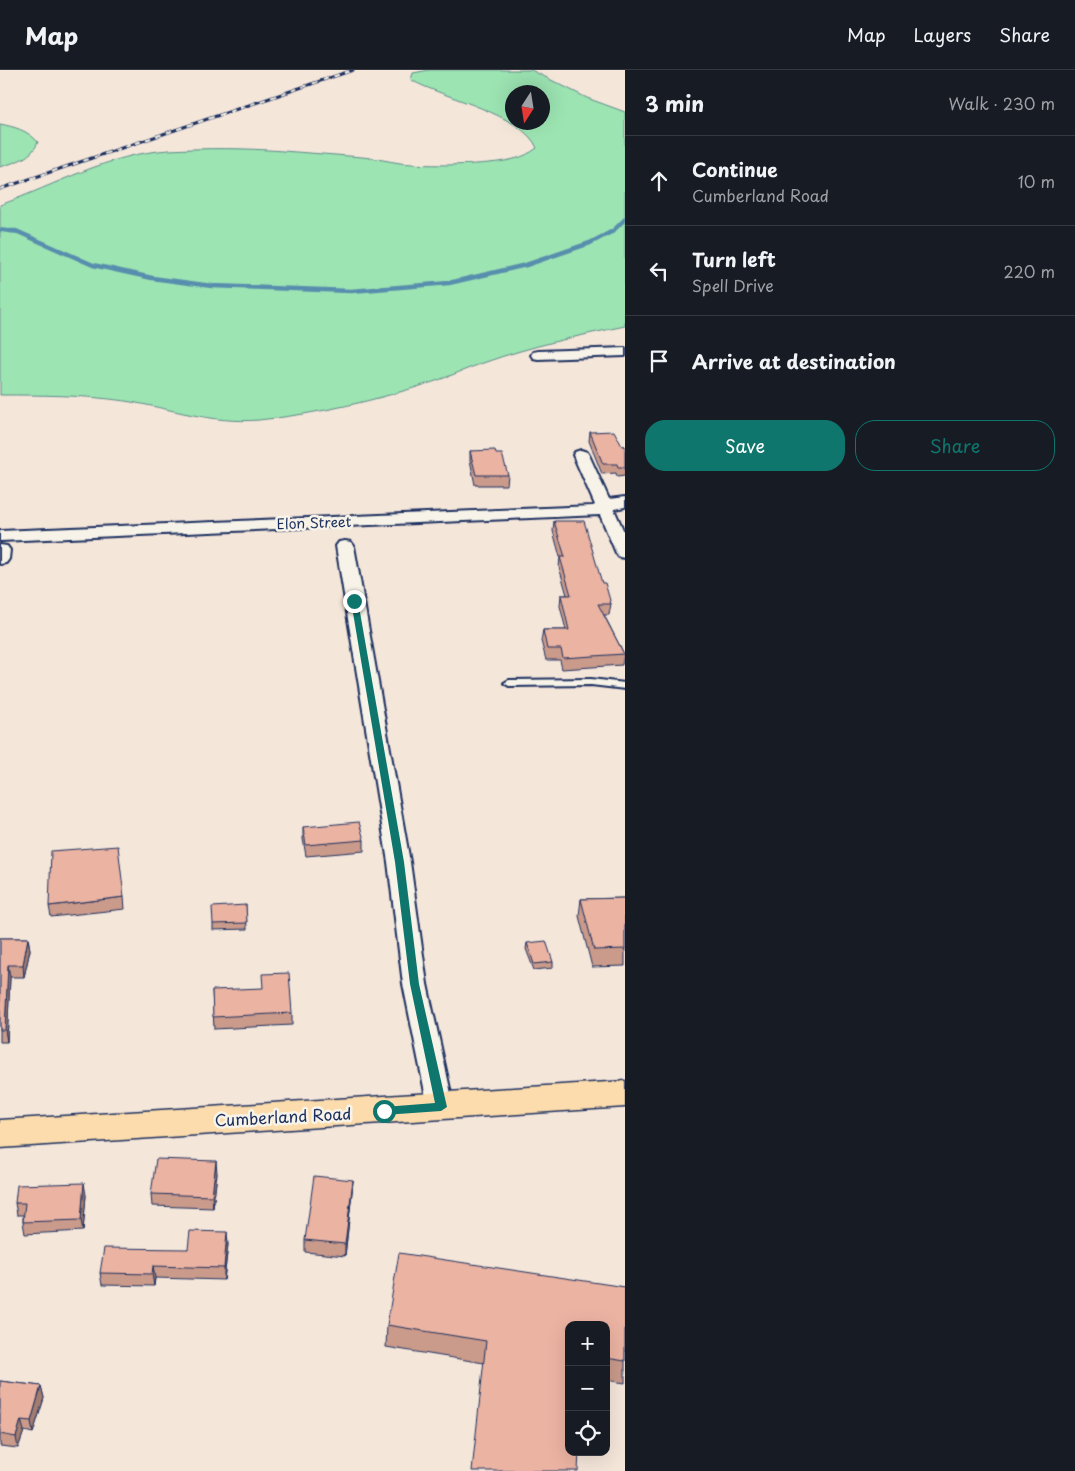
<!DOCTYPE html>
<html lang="en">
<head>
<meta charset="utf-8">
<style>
  :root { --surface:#171b24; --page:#242831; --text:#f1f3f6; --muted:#9ea1a6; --line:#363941; --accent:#0f766e }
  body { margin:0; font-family:"Playpen Sans",sans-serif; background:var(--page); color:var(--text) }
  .controls { position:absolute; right:15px; bottom:15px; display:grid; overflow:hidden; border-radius:10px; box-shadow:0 5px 20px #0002 }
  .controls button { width:45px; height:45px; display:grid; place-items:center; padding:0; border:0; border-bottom:1px solid var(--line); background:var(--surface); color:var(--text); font:25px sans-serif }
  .compass { position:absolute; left:505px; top:15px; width:45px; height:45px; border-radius:50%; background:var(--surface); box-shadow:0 5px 20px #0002; rotate:192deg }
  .stop { position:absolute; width:15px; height:15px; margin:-11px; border:4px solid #0f766e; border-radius:50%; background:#fff }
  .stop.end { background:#0f766e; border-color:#fff; box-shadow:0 1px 5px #0008 }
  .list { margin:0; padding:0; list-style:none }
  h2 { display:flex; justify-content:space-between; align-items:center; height:65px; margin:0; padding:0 20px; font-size:21px }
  h2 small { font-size:16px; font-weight:400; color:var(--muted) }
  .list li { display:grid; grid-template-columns:32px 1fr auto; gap:15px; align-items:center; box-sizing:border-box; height:90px; padding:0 20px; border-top:1px solid var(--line) }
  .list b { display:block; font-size:19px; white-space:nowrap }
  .list p { margin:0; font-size:16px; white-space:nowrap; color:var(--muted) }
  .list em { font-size:16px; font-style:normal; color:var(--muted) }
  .actions { display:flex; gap:10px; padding:15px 20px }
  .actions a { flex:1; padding:11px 0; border:1px solid var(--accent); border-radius:20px; text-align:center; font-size:18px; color:var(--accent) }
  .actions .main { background:var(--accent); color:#fff }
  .icon { flex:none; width:28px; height:28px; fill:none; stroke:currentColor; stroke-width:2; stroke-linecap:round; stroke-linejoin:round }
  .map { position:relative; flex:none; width:625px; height:1401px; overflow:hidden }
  header { display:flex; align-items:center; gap:30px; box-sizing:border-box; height:70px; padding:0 25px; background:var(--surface); border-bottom:1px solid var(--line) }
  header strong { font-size:24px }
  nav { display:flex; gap:28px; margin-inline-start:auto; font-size:18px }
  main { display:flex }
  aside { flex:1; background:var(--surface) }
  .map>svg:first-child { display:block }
</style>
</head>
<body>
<header>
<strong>Map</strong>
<nav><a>Map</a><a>Layers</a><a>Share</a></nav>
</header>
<main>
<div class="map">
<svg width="625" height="1401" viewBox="0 0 625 1401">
  <rect width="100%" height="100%" fill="#f5e6da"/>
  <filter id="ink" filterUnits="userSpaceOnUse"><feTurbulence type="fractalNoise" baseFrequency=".02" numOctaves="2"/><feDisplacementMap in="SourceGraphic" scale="10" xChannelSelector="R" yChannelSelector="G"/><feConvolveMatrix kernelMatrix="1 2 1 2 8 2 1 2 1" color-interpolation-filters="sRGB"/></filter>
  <g filter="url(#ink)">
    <!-- green -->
    <g fill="#9ce4b2" stroke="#5c8a88" fill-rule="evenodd">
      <path d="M429 0H531L587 28 625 42V256C578 266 531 276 486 292 468 298 451 306 433 312 377 330 318 344 259 350 212 354 170 338 125 331 83 325 42 325 0 325V135C56 115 108 84 169 80 206 78 245 78 283 81 309 83 336 85 362 87 375 88 387 91 400 93 427 96 488 96 514 89 523 87 530 83 537 78 523 44 443 28 411 10L413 3ZM512 22H542V52H512Z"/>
      <path d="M0 54C15 57 27 60 38 72 32 88 16 92 0 97Z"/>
    </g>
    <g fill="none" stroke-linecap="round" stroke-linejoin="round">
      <!-- stream-far1 -->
      <g stroke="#598ead" stroke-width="4">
        <path d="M0 160 18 162"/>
        <path d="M612 162 625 149"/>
      </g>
      <!-- stream -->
      <path stroke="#598ead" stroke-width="4.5" d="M10 161H16L93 195 152 208 212 216 351 221 449 213 526 195 590 173 613 161"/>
      <!-- lane casing -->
      <g stroke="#1b2f5e" stroke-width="4">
        <path id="lane" d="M591 609 625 613V619L591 615 509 616 504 613 509 610Z"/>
      </g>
      <!-- street casing -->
      <g stroke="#1b2f5e" stroke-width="4">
        <g id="street">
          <path d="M625 278V286L538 289 533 288 531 285 533 282 538 281Z"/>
          <path d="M581 380 587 382 589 385 609 429 625 427V437L614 439 625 464V488L619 487 616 483 600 445 0 471V461L593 436 595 435 573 385 575 382Z"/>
          <path d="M345 471 351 472 354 476 410 792 427 914 454 1037 450 1044 441 1047 432 1044 428 1037 403 914 388 792 336 476 339 472Z"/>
          <path d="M0 475 7 476 10 480 9 489 6 493 0 494Z"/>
        </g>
      </g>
      <!-- primary casing -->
      <g stroke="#1b2f5e" stroke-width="3">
        <path id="primary" d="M625 1011V1037L0 1078V1050Z"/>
      </g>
      <!-- lane -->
      <use href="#lane" fill="#f7f3e8" fill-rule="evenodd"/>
      <!-- street -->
      <use href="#street" fill="#f7f3e8" fill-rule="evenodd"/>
      <!-- primary -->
      <use href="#primary" fill="#fcdcac" fill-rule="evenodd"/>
      <!-- rail casing -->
      <g stroke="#1b2f5e" stroke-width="3">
        <path id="rail" d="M0 119 353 0"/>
      </g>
      <!-- rail -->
      <use href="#rail" stroke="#f7f3e8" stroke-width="2" stroke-dasharray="5.5" stroke-linecap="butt"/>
    </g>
    <!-- wall -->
    <g fill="#ca9a8b" stroke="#1b2f5e">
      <path d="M590 362 622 376H625V406L617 407 616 403 602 404 589 371Z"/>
      <path d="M470 381 496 384 508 405 507 415H475L470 390Z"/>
      <path d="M554 451 602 513 611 534 609 545H604L624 584 622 595 562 599 560 590H546L541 571 543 560H566L560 536 561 525H567L559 497 560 487 553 461Z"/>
      <path d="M303 757 364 770V781L306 786 303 769Z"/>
      <path d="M124 827 125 839 51 847 49 836Z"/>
      <path d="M625 828V896L592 897 579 846 581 829Z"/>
      <path d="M246 835 247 859 213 860V854Z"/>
      <path d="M0 868H28L30 880 24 907H10L7 972H0Z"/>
      <path d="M527 873 553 892V898L534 900 526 879Z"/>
      <path d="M212 920 292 943V955L214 959Z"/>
      <path d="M217 1103 213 1138 152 1136 151 1124Z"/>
      <path d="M353 1110 352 1122 345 1186 305 1182V1170Z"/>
      <path d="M86 1125 83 1161 25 1164 23 1152V1145H17L15 1133Z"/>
      <path d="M228 1174 224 1210 155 1208 154 1216 102 1215 100 1203 188 1179Z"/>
      <path d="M625 1217V1313L606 1310V1255L484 1293 386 1277 387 1255Z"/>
      <path d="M0 1311 41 1316 44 1328 33 1363 24 1361 18 1378 0 1376Z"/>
    </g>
    <!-- shaded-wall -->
    <g fill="#a47d71" stroke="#1b2f5e">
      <path d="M28 868 30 880 24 907 23 895Z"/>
      <path d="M8 895 10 907 7 972 5 960Z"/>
      <path d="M216 1091 217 1103 213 1138 212 1126Z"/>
      <path d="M353 1110 352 1122 345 1186V1174Z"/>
      <path d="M84 1113 86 1125 83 1161 81 1150Z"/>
      <path d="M227 1162 228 1174 224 1210V1198Z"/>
      <path d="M153 1196 155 1208 154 1216 152 1204Z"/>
      <path d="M41 1316 44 1328 33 1363 31 1351Z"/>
      <path d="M21 1350 24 1361 18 1378 16 1367Z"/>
    </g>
    <!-- building -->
    <g fill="#ebb3a2" stroke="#1b2f5e">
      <path d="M614 361 622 376H625V397H618L617 394H603L590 362Z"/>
      <path d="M495 380 496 384H502L508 405H476L470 381Z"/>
      <path d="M554 451H584L602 513H605L611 534H598L624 584 563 588 561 579H547L543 560H569L561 525H571L560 487H565Z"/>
      <path d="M359 752 364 770 306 775 303 757Z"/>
      <path d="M118 776 124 827 49 836 51 781Z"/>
      <path d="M625 828V879L594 880 581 829Z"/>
      <path d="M246 835 247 853 213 854 212 837Z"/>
      <path d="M0 868H28L23 895H8L5 960H0Z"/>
      <path d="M546 871 553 892 534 894 527 873Z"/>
      <path d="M289 903 292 943 213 947 212 920 263 918 262 904Z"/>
      <path d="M156 1089 216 1091 212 1126 151 1124Z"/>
      <path d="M314 1106 353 1110 345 1174 305 1170Z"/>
      <path d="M84 1113 81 1150 23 1152 25 1133H15L17 1115Z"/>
      <path d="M190 1161 227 1162 224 1198 153 1196 152 1204 100 1203 104 1178 188 1179Z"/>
      <path d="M399 1183 625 1217V1291L606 1288V1255H569V1382H579L578 1401H472L486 1271 387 1255Z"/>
      <path d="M0 1311 41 1316 31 1351 21 1350 16 1367 0 1364Z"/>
    </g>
  </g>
  <!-- route -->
  <path fill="#0f766e" d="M354 529 358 531 404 792 419 914 447 1037 441 1041 384 1045 379 1041 384 1037 435 1033 410 914 395 792 351 531Z"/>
  <g text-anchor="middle" stroke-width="5" stroke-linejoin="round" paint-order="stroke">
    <!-- street labels -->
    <g font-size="14" fill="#1b2f5e" stroke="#f7f3e8">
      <text transform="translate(314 453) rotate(-2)" y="5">Elon Street</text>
    </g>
    <!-- near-street labels -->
    <g font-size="16" fill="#1b2f5e" stroke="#f7f3e8">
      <text transform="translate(283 1047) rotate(-3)" y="6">Cumberland Road</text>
    </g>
  </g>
</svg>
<div class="controls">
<button>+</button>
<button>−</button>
<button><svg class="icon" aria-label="locate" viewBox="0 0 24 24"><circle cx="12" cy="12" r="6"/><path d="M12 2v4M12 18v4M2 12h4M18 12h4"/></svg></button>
</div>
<svg class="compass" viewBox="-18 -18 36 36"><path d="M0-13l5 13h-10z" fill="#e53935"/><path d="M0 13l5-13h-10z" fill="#9ea1a6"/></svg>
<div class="stop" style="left:384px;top:1041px"></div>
<div class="stop end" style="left:354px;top:531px"></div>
</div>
<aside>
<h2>3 min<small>Walk · 230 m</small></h2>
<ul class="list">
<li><svg class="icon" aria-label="ahead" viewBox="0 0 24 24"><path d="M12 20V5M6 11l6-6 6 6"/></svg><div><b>Continue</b><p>Cumberland Road</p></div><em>10 m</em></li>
<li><svg class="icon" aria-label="left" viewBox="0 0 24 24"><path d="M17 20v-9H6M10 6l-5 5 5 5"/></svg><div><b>Turn left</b><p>Spell Drive</p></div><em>220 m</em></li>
<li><svg class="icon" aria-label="arrive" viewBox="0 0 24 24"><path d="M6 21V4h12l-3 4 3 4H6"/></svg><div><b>Arrive at destination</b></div></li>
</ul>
<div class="actions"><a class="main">Save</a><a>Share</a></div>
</aside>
</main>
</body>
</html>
